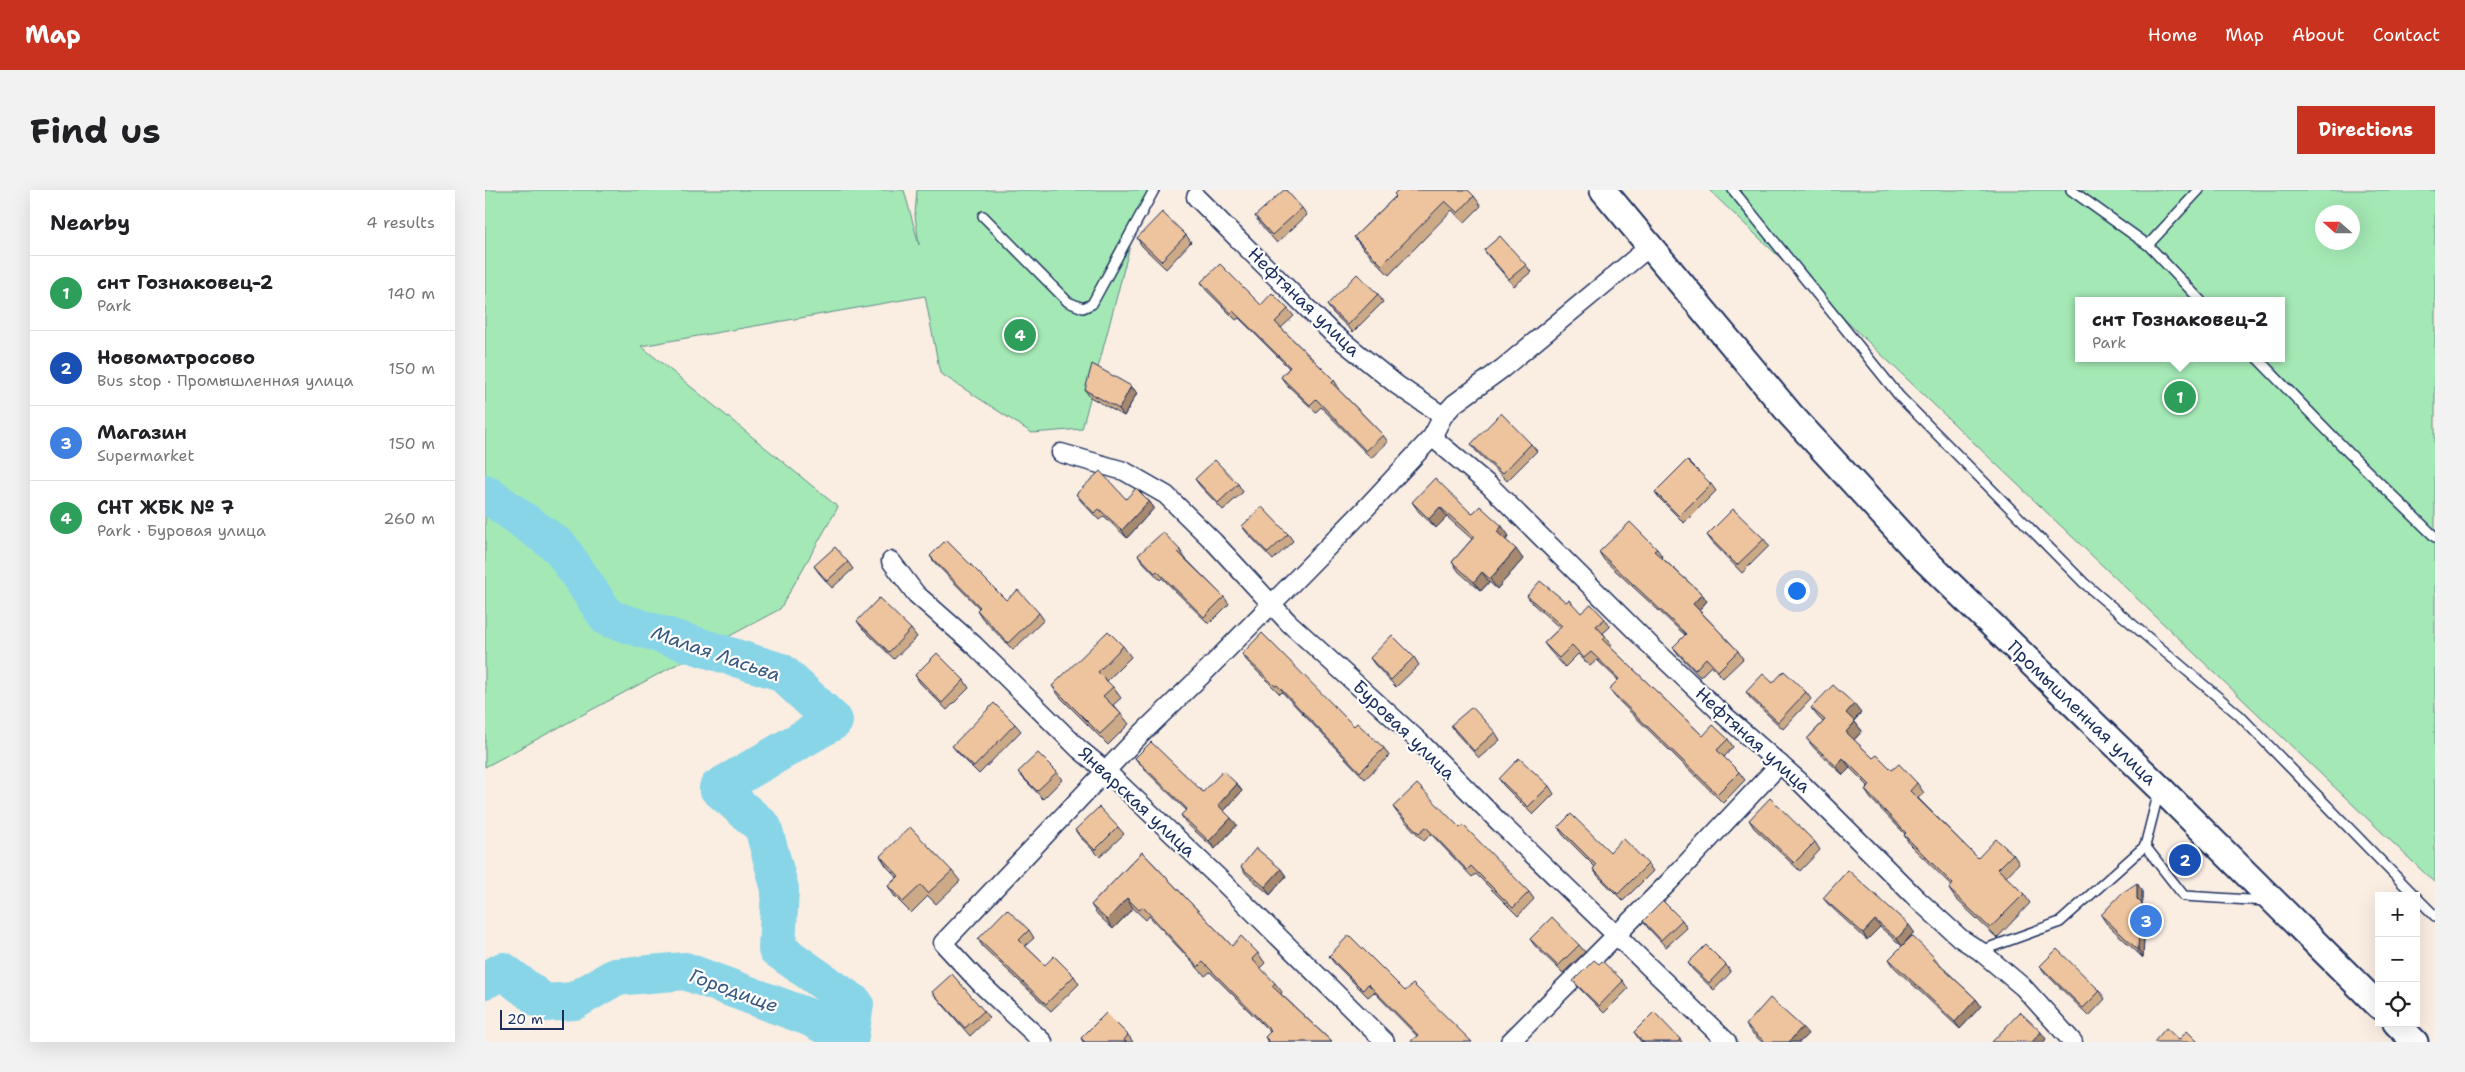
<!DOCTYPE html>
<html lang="en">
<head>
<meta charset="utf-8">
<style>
  :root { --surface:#fff; --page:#f2f2f2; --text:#202124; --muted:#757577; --line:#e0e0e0; --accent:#c8321e }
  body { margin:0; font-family:"Shantell Sans",sans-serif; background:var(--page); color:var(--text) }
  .controls { position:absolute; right:15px; bottom:15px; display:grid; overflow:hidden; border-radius:0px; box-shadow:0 5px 20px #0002 }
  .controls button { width:45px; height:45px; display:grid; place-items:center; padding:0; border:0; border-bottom:1px solid var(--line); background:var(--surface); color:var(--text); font:25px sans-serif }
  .compass { position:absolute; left:1830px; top:15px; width:45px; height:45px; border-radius:50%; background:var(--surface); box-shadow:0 5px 20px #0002; rotate:291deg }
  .scale { position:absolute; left:15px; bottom:12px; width:64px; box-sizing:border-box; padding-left:5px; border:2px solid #1b2f5e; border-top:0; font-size:14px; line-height:18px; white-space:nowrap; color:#1b2f5e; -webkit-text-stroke:4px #fff; paint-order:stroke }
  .you { position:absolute; left:1311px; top:400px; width:18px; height:18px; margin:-12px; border:4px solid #fff; border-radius:50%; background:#1a73e8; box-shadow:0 0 0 8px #1a73e833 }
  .badge { display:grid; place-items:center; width:32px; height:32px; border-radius:50%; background:var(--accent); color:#fff; font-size:16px; font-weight:700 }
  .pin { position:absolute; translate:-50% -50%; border:2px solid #fff; box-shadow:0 1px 5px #0006 }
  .popup { position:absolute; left:1590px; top:107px; width:210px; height:65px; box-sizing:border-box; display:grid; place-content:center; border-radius:0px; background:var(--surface); filter:drop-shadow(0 1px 4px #0005); font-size:16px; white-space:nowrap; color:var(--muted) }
  .popup b { font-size:19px; color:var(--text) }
  .popup::after { content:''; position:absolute; left:50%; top:100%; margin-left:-10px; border:10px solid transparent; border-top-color:var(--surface) }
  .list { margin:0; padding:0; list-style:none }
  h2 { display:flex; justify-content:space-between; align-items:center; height:65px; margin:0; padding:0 20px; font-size:21px }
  h2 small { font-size:16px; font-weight:400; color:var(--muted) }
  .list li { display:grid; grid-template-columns:32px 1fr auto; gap:15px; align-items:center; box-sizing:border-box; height:75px; padding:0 20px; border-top:1px solid var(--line) }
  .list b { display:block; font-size:19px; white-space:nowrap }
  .list p { margin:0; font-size:16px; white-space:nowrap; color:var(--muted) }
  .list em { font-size:16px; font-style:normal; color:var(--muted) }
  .icon { flex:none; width:28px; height:28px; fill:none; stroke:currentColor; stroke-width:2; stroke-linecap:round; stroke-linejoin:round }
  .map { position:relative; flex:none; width:1950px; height:852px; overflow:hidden; border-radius:0px }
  header { display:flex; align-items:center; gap:30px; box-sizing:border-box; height:70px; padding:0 25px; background:var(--accent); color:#fff }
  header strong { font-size:24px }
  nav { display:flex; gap:28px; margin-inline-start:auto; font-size:18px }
  .intro { display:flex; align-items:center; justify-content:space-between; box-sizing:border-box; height:120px; padding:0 30px }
  h1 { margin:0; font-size:35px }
  .button { padding:12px 22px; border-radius:0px; background:var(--accent); color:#fff; font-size:18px; font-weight:700 }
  main { display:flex; gap:30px; padding:0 30px }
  aside { flex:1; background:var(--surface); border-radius:0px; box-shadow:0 5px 20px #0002 }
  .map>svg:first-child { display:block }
</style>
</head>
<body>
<header>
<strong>Map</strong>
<nav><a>Home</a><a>Map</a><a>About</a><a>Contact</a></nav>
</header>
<div class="intro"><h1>Find us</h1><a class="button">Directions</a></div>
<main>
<aside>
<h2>Nearby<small>4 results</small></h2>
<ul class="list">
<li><span class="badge" style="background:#2e9e5b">1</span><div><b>снт Гознаковец-2</b><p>Park</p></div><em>140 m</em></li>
<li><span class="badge" style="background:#1a4fb4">2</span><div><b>Новоматросово</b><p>Bus stop · Промышленная улица</p></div><em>150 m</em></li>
<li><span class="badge" style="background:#3f7fe0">3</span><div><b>Магазин</b><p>Supermarket</p></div><em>150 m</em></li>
<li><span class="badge" style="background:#2e9e5b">4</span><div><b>СНТ ЖБК № 7</b><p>Park · Буровая улица</p></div><em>260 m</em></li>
</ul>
</aside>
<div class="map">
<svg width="1950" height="852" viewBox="0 0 1950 852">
  <rect width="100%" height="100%" fill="#faede2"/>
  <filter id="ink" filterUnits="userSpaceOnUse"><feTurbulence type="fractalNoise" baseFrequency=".02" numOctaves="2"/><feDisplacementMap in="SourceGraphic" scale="10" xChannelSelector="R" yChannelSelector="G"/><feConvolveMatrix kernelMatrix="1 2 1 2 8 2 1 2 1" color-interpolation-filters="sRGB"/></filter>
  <g filter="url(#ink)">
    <!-- green -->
    <g fill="#a4e9b5" stroke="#608c8a" fill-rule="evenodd">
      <path d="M0 0H419L434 55 430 25 432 0H675L646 52 597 239 547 243 455 183 440 106 156 156 353 317 295 419 0 577Z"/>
      <path d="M1224 0H1950V693ZM1838 22H1868V52H1838ZM1594 111H1796V168H1594Z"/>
    </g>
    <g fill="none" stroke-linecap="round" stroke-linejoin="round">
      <!-- river -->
      <g stroke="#89d5e8" stroke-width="38">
        <path d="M0 303 75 357 123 428 296 482 349 531 233 598 278 637 295 699 292 759 370 814 364 852"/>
        <path d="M0 790 18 781 60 813 89 811 130 787 200 781 326 828 352 842 354 852"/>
      </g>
      <!-- service casing -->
      <g stroke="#1b2f5e" stroke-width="12">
        <g id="service">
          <path d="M1248 0 1415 207 1599 393 1754 525 1930 706"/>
          <path d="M1586 0 1663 55 1716 111"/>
          <path d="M498 26 583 112 598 118 607 114 669 0"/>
          <path d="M1663 55 1714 0"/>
          <path d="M1772 168 1865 264 1950 347"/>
          <path d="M1674 601 1660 656 1699 706 1781 711"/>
          <path d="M1931 707 1950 726"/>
          <path d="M1495 761 1575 732 1660 656"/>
        </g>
      </g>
      <!-- minor casing -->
      <g stroke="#1b2f5e" stroke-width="21">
        <g id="minor">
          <path d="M711 7 845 141 912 195 958 226"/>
          <path d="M947 247 1005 296 1170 460 1232 519 1314 591 1432 709 1475 748 1495 761 1538 797 1588 852"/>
          <path d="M576 263 639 281 681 305 729 352 803 432 936 553 1015 633 1242 852"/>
          <path d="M406 371 431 404 489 455 594 559 621 581 736 690 900 852"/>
          <path d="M558 852 496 794 458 753 650 550 717 485 881 318 947 247 958 226 969 214 1018 178 1164 57"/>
          <path d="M1025 852 1183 693 1295 574"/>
        </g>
      </g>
      <!-- secondary casing -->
      <g stroke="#1b2f5e" stroke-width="29">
        <g id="secondary">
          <path d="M1118 0 1306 225 1437 367 1675 598 1894 816"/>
          <path d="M1911 833 1930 852"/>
        </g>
      </g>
      <!-- service -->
      <use href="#service" stroke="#fff" stroke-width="9"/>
      <!-- minor -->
      <use href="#minor" stroke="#fff" stroke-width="18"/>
      <!-- secondary -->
      <use href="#secondary" stroke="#fff" stroke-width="25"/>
    </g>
    <!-- wall -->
    <g fill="#cca987" stroke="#1b2f5e">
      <path d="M909 4 989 6 996 16 979 33 967 20 904 85 876 56 869 47 911 6Z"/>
      <path d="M817 18 822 25 792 53 775 34 770 26Z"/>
      <path d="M701 45 706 52 681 79 657 56 652 48Z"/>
      <path d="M999 60 1041 75 1046 82 1029 96 1004 67Z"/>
      <path d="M716 92 776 115 803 119 809 126 796 138 849 190 854 198 853 199 898 245 903 252 886 268 836 217 831 222 801 194 796 187 804 178 754 128 751 130 721 100Z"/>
      <path d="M893 104 898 112 868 142 847 122 842 115Z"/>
      <path d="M646 196 652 203 639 226 605 207 600 200Z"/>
      <path d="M986 254H1046L1052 261 1022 291 991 261Z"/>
      <path d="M710 289 753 294 758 302 738 320 715 296Z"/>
      <path d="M1226 294 1231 301 1199 333 1175 309 1170 302Z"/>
      <path d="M591 304 664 311 669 318 642 348 619 326 614 330 596 311Z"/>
      <path d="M927 312 987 324 1024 346 1021 350 1038 369 1012 399 1004 392 996 401 974 382 967 372 987 349 962 327 951 338 934 322Z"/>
      <path d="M757 336 803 344 808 351 788 370 762 343Z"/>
      <path d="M1222 345 1279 349 1284 356 1257 383 1227 352Z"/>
      <path d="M1172 359 1177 366 1176 367 1217 404 1222 411 1214 420 1253 461 1258 469 1238 488 1226 476 1215 487 1193 464 1188 457 1200 445 1119 370 1114 362Z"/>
      <path d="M695 360 700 368 739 407 744 414 724 434 677 388 675 390 658 372 653 365Z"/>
      <path d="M445 366 521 410 554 423 559 430 528 460 497 428 492 420 494 418 450 373Z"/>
      <path d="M363 372 368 379 347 398 334 383 329 376Z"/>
      <path d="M1042 406 1081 412 1096 423 1120 429 1125 437 1118 443 1127 455 1125 457 1218 546 1243 549 1248 557 1239 567 1254 582 1260 590 1238 613 1130 507 1124 499 1133 490 1112 470 1105 476 1093 464 1080 477 1065 461 1059 453 1075 438 1048 414Z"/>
      <path d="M372 431 426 439 432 447 409 469 377 438Z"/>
      <path d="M638 456 646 467 622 491 628 497 636 508 628 515 636 524 644 534 623 555 575 507 567 496Z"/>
      <path d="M757 464 869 536 899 558 904 566 880 589 797 502 795 504 762 471Z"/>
      <path d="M929 467 934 475 911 497 890 475 885 468Z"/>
      <path d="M430 485 479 490 484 498 462 520 435 493Z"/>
      <path d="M1288 493 1321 502 1326 509 1298 539 1266 509 1261 502Z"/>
      <path d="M1326 518 1376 523 1369 531 1377 541 1369 550 1388 568 1407 580 1432 593 1439 603 1433 608 1493 668 1528 664 1534 673 1521 687 1539 704 1545 713 1512 748 1470 708 1464 699 1467 696 1425 655 1419 645 1420 644 1386 609 1380 600 1383 596 1365 578 1358 585 1329 558 1322 549 1338 532 1333 527Z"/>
      <path d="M530 534 536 541 494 584 473 563 467 556Z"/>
      <path d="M966 535 1010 542 1015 550 994 568 971 543Z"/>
      <path d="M650 568 718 602 752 594 757 601 739 621 752 635 730 659 701 633 696 625 701 620 656 576Z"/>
      <path d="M533 582H572L577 590 558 609 539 589Z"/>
      <path d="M1014 589 1064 596 1069 604 1048 625 1019 596Z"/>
      <path d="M908 617 975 638 1044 702 1049 709 1033 726 991 684 987 687 946 644 939 651 913 624Z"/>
      <path d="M1264 630 1330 652 1335 660 1315 681 1269 638Z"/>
      <path d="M633 637 639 644 615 667 595 647 590 640Z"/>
      <path d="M1073 637 1125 662 1163 674 1168 681 1138 711 1113 686 1108 679 1110 677 1078 645Z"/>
      <path d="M657 662 747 756 773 763 780 773 775 778 790 793 797 802 796 804 847 852H783L780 847 785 842 725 782 720 786 664 726 661 730 648 718 628 739 613 725 606 715Z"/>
      <path d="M395 666 467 681 475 691 451 714 443 706 426 723 410 707 403 696 412 687 402 677Z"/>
      <path d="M756 677 801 686 785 705 761 684Z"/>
      <path d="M1657 701V714L1669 726 1674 733 1659 748 1658 768 1621 733 1616 725Z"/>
      <path d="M1338 708 1429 742 1417 756 1395 737 1382 750 1343 714Z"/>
      <path d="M1197 730 1202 738 1181 757 1163 738 1158 731Z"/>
      <path d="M544 740 549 748 540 756 560 775 589 786 594 794 566 821 498 757 493 749Z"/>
      <path d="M1045 749 1094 755 1100 762 1078 783 1050 756Z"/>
      <path d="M844 766 920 801 987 852 932 846 889 802 883 807 849 773Z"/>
      <path d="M1450 768 1455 775 1491 809 1496 816 1475 839 1409 777 1404 769Z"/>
      <path d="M1203 773 1241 775 1246 782 1229 800 1208 780Z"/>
      <path d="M1114 774 1138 791 1143 799 1119 823 1094 798 1088 791Z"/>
      <path d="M1555 776 1615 801 1620 809 1604 826 1560 783Z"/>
      <path d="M447 802 499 821 504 828 485 846 453 809Z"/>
      <path d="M1261 835 1317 837 1323 844 1315 852H1277L1266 842Z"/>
      <path d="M1149 842 1195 849 1197 852H1156Z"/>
      <path d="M643 845 648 852H598L596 848Z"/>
    </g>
    <!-- shaded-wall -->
    <g fill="#a6896e" stroke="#1b2f5e">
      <path d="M646 196 652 203 639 226 634 219Z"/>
      <path d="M664 311 669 318 642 348 637 340Z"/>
      <path d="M955 317 962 327 951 338 944 329Z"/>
      <path d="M1017 336 1024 346 1019 352 1012 342Z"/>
      <path d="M1031 359 1038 369 1012 399 1005 389Z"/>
      <path d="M997 382 1004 392 996 401 989 392Z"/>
      <path d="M1217 404 1222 411 1213 421 1208 414Z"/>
      <path d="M1369 514 1376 523 1367 532 1361 523Z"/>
      <path d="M1370 532 1377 541 1367 552 1361 542Z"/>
      <path d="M1358 568 1365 578 1358 585 1351 576Z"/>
      <path d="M752 594 757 601 738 622 733 615Z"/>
      <path d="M746 628 752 635 730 659 724 651Z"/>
      <path d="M796 679 801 686 785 705 780 697Z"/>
      <path d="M1652 693 1657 701V716L1652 709Z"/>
      <path d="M642 708 648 718 628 739 622 730Z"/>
      <path d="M1390 730 1395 737 1382 750 1378 743Z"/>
      <path d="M1424 735 1429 742 1417 756 1412 749Z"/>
      <path d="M1654 741 1659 748 1658 768 1653 760Z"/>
      <path d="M1491 809 1496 816 1475 839 1470 832Z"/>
      <path d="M1317 837 1323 844 1315 852H1304Z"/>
      <path d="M1556 842 1561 849 1559 852H1547Z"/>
    </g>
    <!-- building -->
    <g fill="#edc49d" stroke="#1b2f5e">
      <path d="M799 0H801L817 18 787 45 770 26Z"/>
      <path d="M913 0H983L989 6 973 23 960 11 897 75 869 47 911 6 909 4Z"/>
      <path d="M677 22 701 45 676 71 652 48Z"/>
      <path d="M1015 46 1041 75 1024 89 999 60Z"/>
      <path d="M735 74 776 115 787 103 803 119 790 132 849 190 847 193 898 245 881 261 831 209 825 215 796 187 805 177 748 121 746 123 716 92Z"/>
      <path d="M872 84 893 104 863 135 842 115Z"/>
      <path d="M607 174 646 196 634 219 600 200Z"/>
      <path d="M1016 223 1046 254 1017 284 986 254Z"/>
      <path d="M730 270 753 294 733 313 710 289Z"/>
      <path d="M1202 270 1226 294 1194 326 1170 302Z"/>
      <path d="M615 281 641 309 651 298 664 311 637 340 614 319 609 323 591 304Z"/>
      <path d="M950 288 987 324 995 316 1017 336 1012 342 1031 359 1005 389 997 382 989 392 967 372 989 347 955 317 944 329 927 312Z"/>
      <path d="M777 317 803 344 783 363 757 336Z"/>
      <path d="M1248 319 1279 349 1252 375 1222 345Z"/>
      <path d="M1145 332 1172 359 1169 361 1217 404 1208 414 1253 461 1233 481 1221 468 1210 480 1188 457 1201 444 1114 362Z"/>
      <path d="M678 342 695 360 693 362 739 407 719 427 672 381 670 383 653 365Z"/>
      <path d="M461 350 521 410 533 400 554 423 523 453 492 420 495 417 445 366Z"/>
      <path d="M350 357 363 372 342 391 329 376Z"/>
      <path d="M1055 391 1081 412 1084 410 1096 423 1106 414 1120 429 1111 436 1121 447 1118 450 1218 546 1228 535 1243 549 1232 560 1254 582 1232 604 1124 499 1134 489 1106 462 1099 468 1087 455 1074 468 1059 453 1077 436 1042 406Z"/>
      <path d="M394 408 426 439 404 462 372 431Z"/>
      <path d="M623 441 638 456 613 482 628 497 618 506 636 524 615 544 567 496Z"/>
      <path d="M777 443 869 536 872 533 899 558 875 582 792 495 790 496 757 464Z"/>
      <path d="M907 445 929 467 906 490 885 468Z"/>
      <path d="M452 463 479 490 457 513 430 485Z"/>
      <path d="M1299 481 1321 502 1293 532 1261 502 1278 484 1288 493Z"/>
      <path d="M1348 495 1369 514 1361 523 1370 532 1361 542 1388 568 1392 565 1407 580 1414 574 1432 593 1425 601 1493 668 1511 649 1528 664 1513 679 1539 704 1505 738 1464 699 1468 694 1419 645 1421 643 1380 600 1385 595 1358 568 1351 576 1322 549 1340 530 1326 518Z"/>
      <path d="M509 513 530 534 489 577 467 556Z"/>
      <path d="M987 517 1010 542 989 561 966 535Z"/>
      <path d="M666 552 718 602 738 581 752 594 733 615 746 628 724 651 696 625 702 619 650 568Z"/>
      <path d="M553 563 572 582 552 601 533 582Z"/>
      <path d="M1034 568 1064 596 1043 617 1014 589Z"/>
      <path d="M932 594 975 638 978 635 1044 702 1028 718 986 676 982 680 941 637 934 643 908 617Z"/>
      <path d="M1285 608 1330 652 1309 673 1264 630Z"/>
      <path d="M614 617 633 637 610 660 590 640Z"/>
      <path d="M1086 624 1125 662 1138 648 1163 674 1133 704 1108 679 1111 675 1073 637Z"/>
      <path d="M425 637 467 681 443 703 436 695 418 712 403 696 414 686 395 666Z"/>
      <path d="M771 658 796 679 780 697 756 677Z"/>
      <path d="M657 662 747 756 756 746 773 763 767 769 790 793 787 796 847 852H785L780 847 786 841 718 772 713 777 658 717 654 720 642 708 622 730 606 715Z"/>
      <path d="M1363 680 1424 735 1412 749 1390 730 1378 743 1338 708Z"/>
      <path d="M1652 693V709L1669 726 1654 741 1653 760 1616 725 1637 703Z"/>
      <path d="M1178 711 1197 730 1176 750 1158 731Z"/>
      <path d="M522 719 544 740 534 750 560 775 569 766 589 786 561 814 493 749Z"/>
      <path d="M1067 727 1094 755 1073 776 1045 749Z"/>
      <path d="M864 745 920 801 928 794 987 852H925L933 845 883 794 878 800 844 766Z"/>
      <path d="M1427 746 1450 768 1448 769 1491 809 1470 832 1404 769Z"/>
      <path d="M1221 755 1241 775 1224 793 1203 773Z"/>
      <path d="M1572 759 1615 801 1598 818 1555 776Z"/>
      <path d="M1109 770 1114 774 1117 771 1138 791 1114 816 1088 791Z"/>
      <path d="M467 784 499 821 480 838 447 802Z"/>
      <path d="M1285 808 1317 837 1304 852H1280L1261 835Z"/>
      <path d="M1169 822 1195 849 1193 852H1158L1149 842Z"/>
      <path d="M1535 822 1556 842 1547 852H1507Z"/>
      <path d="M621 823 643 845 639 850 641 852H600L596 848Z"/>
      <path d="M1681 838 1694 850 1702 841 1713 852H1669Z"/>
    </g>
  </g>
  <g text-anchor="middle" stroke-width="4.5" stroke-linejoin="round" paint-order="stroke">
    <!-- street labels -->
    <g font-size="18" fill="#1b2f5e" stroke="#fff">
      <text transform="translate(819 112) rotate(44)" y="6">Нефтяная улица</text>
      <text transform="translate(1597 523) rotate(44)" y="6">Промышленная улица</text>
      <text transform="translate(919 540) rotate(44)" y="6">Буровая улица</text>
      <text transform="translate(1268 550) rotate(42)" y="6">Нефтяная улица</text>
      <text transform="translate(652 612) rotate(43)" y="6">Январская улица</text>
    </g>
    <!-- water labels -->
    <g font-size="19" font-style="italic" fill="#365880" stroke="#fff">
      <text transform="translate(231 463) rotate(19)" y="7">Малая Ласьва</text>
      <text transform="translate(249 800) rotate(20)" y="7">Городище</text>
    </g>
  </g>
</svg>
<div class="controls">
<button>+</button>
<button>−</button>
<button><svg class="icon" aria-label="locate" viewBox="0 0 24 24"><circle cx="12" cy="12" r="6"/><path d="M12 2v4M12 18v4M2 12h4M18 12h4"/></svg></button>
</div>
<svg class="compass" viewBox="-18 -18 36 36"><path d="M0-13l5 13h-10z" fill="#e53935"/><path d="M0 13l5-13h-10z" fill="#757577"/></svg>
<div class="scale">20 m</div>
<div class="you"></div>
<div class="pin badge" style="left:1695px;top:207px;background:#2e9e5b">1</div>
<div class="popup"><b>снт Гознаковец-2</b>Park</div>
<div class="pin badge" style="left:1700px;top:670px;background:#1a4fb4">2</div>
<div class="pin badge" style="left:1661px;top:731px;background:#3f7fe0">3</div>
<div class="pin badge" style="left:535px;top:145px;background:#2e9e5b">4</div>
</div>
</main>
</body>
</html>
